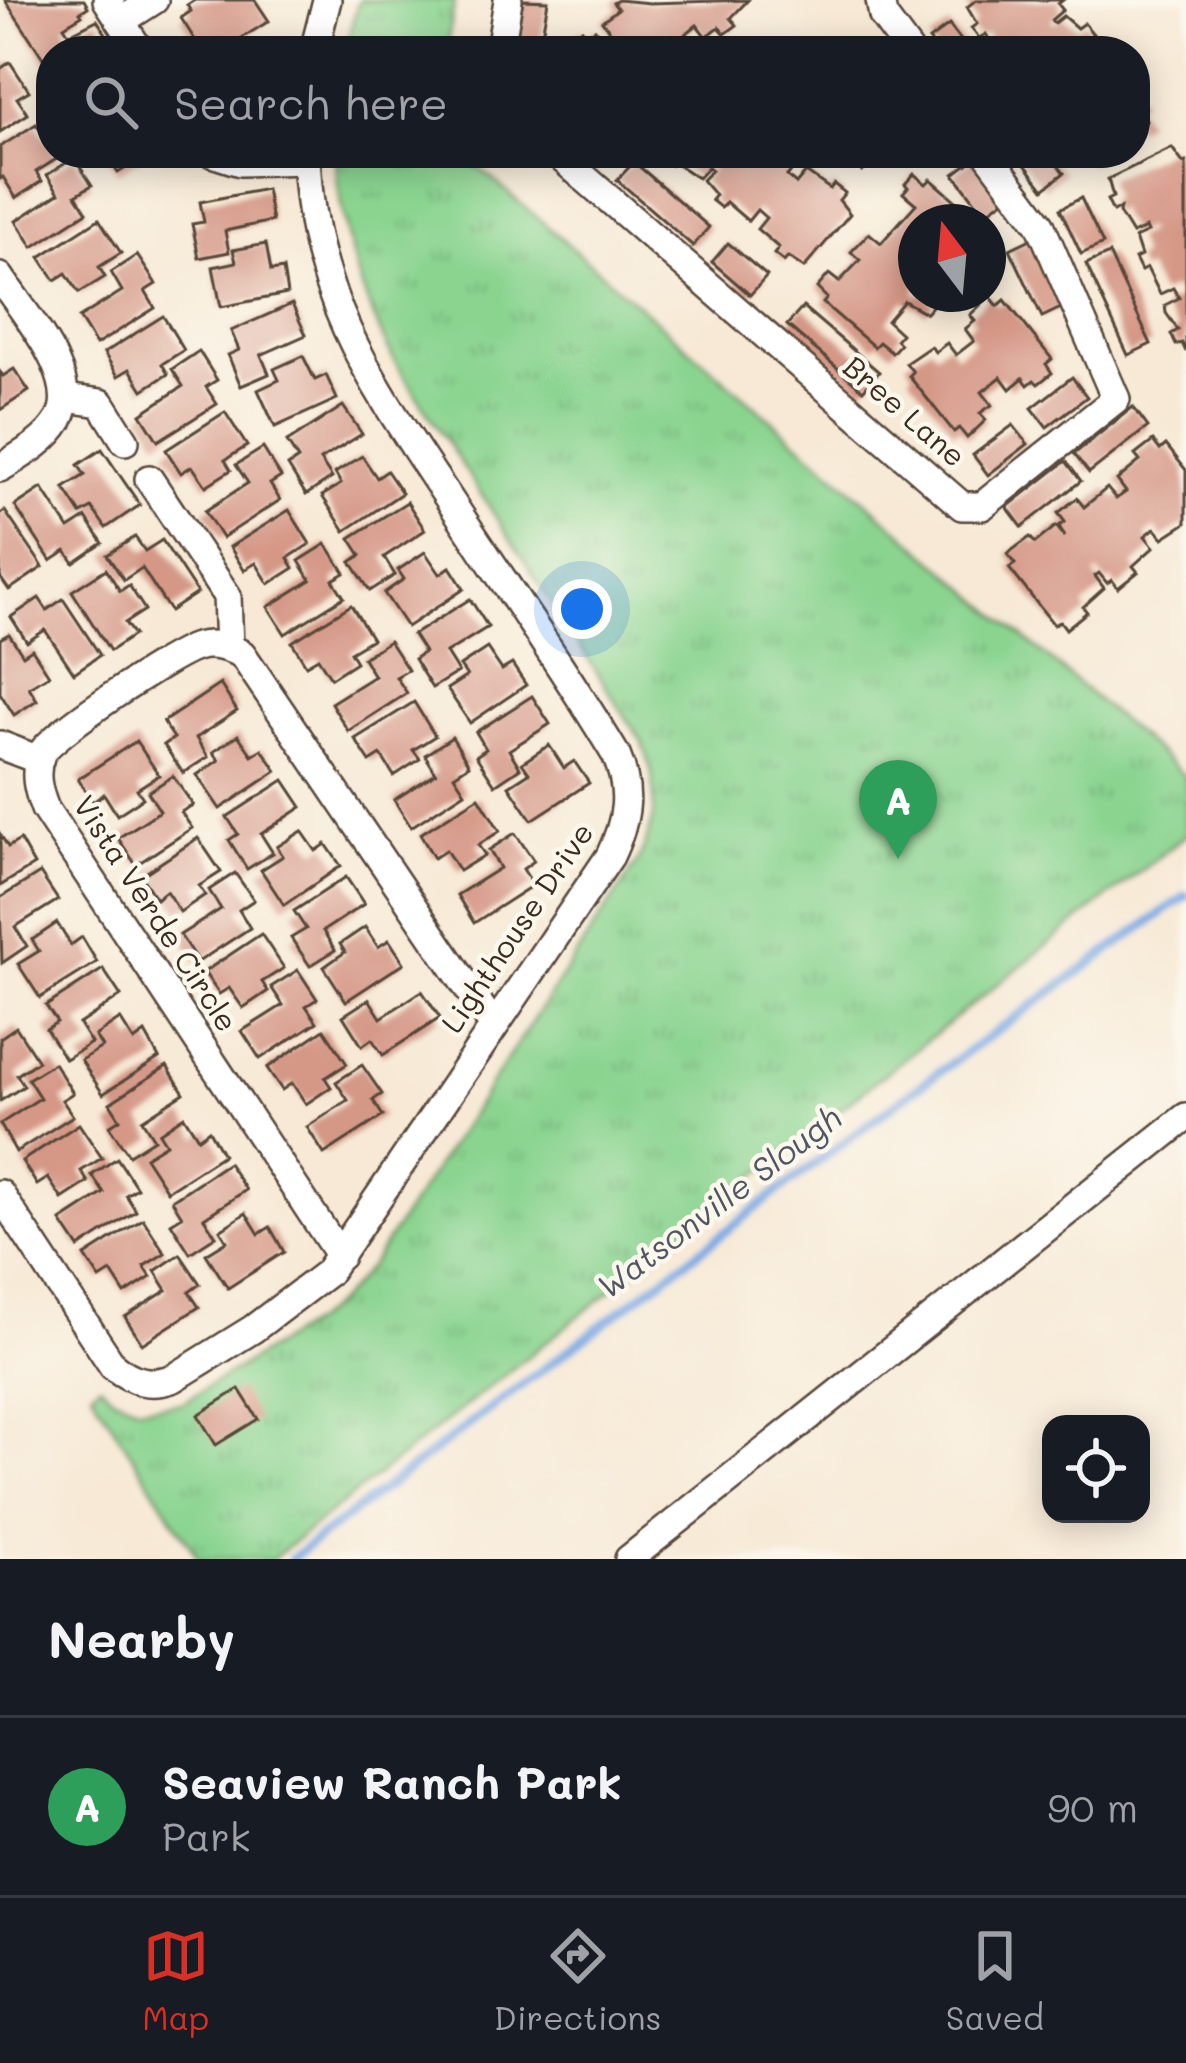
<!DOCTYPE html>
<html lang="en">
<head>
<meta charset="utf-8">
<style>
  :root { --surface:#171b24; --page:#20242c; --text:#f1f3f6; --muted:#9ea1a6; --line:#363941; --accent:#d93025 }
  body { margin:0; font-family:Mali,sans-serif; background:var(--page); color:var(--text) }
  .controls { position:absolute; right:36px; bottom:36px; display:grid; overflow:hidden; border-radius:24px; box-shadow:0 6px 30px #0003 }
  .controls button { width:108px; height:108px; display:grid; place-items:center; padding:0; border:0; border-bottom:3px solid var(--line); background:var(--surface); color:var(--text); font:60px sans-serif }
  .compass { position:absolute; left:898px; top:204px; width:108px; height:108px; border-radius:50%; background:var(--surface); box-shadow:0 6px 30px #0003; rotate:344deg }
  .you { position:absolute; left:582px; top:609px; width:42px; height:42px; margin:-30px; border:9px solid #fff; border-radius:50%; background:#1a73e8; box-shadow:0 0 0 18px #1a73e833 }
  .badge { display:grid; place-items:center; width:78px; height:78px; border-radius:50%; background:var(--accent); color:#fff; font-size:39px; font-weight:700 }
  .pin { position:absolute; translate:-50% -99px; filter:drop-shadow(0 3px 6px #0008) }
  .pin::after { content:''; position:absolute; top:63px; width:42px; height:36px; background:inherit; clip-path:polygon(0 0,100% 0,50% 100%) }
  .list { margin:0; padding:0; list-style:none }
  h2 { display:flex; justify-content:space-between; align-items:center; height:156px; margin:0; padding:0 48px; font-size:51px }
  h2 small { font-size:39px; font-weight:400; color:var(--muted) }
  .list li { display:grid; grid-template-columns:78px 1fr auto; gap:36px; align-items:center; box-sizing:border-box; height:180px; padding:0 48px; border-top:3px solid var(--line) }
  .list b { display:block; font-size:45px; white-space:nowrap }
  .list p { margin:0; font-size:39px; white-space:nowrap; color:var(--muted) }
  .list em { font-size:39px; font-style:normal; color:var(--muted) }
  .icon { flex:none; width:66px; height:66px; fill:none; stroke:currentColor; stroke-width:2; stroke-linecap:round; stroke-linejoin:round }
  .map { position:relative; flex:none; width:1186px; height:1559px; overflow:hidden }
  .search { position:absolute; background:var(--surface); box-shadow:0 6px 30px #0003; left:36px; right:36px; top:36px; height:132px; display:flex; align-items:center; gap:30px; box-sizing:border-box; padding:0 42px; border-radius:48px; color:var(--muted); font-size:45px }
  .sheet { height:336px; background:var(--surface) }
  nav { display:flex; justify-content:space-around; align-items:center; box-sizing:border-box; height:168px; border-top:3px solid var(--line); background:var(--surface); font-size:33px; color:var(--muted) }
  nav a { display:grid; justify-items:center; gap:6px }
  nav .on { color:var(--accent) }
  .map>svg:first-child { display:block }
</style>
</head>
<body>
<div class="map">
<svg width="1186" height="1559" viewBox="0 0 1186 1559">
  <defs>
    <pattern id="park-tufts" width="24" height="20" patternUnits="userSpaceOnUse" patternTransform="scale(3)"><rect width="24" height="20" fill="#8ad490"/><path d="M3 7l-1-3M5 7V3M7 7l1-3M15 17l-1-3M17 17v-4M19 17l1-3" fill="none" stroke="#78b67c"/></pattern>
  </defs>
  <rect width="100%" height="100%" fill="#fbf7ec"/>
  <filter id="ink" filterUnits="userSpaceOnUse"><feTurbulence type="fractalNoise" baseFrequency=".00833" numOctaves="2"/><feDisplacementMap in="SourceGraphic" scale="24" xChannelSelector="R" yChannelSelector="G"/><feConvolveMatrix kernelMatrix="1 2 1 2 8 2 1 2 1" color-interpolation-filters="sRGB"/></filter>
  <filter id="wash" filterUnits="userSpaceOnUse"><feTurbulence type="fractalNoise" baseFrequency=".004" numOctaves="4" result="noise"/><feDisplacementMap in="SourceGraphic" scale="48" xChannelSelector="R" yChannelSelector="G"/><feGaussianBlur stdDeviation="2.7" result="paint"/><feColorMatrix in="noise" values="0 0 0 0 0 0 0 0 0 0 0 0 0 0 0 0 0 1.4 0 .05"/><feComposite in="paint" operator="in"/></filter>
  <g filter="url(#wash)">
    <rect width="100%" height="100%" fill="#f7e9d5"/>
    <!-- park -->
    <g fill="url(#park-tufts)" stroke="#627f57" stroke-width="3">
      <path d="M359 0H455L446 51H344Z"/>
      <path d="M335 153H462L1186 777V835L272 1559H199L91 1391 100 1384 114 1397 140 1407 182 1403 314 1321 340 1300 371 1265 635 866C658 826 660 785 642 742L395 362C359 294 340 230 335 153Z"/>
    </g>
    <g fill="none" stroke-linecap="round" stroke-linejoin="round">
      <!-- stream -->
      <path stroke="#7ba9e4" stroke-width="9" d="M291 1559 904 1097 1186 896"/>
    </g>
    <g id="blocks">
      <!-- building -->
      <g fill="#d59887">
        <path d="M5 0H84L88 7 80 12 82 15 64 26 69 34 97 20 117 51H51V70Z"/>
        <path d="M195 0H255L269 21 221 51H202L181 18 191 11 187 5Z"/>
        <path d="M523 0 548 1 539 51H514Z"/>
        <path d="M618 0 650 3 748 0 731 18 737 25 725 34 719 27 706 37 697 25 678 40 686 51H568L576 45 571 38 582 29 587 36 595 29 604 40 612 34 602 21 618 9 613 3Z"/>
        <path d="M976 0H1063L1058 4 1063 10 1051 20 1054 23 1063 16 1077 28 1084 23 1093 34 1087 38 1098 51H1018L1015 48 996 51 986 34 979 38 971 28 977 24 967 7Z"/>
        <path d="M949 25 969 51H938L929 40Z"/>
        <path d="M10 62 29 91 17 98 28 114 0 132V69Z"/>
        <path d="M1135 88 1144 99 1137 105 1146 121 1135 130Z"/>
        <path d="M36 124 58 158 36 172 42 181 16 198 3 177 0 179V147Z"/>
        <path d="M1172 148 1183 163 1186 162V352L1182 343 1176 345 1171 334 1178 330 1166 313 1165 305 1179 298 1173 288 1160 294 1147 268 1141 271 1135 259 1141 256 1135 238 1148 232 1146 228 1132 234 1119 213 1120 208 1113 212 1107 200 1113 197 1108 179Z"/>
        <path d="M105 153H150L118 173Z"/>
        <path d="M664 153H788L797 165 787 176 796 184 806 172 830 189 834 184 845 193 839 200 850 214 804 268 788 257 784 262 774 254 779 248 757 229 766 218 757 210 748 221 726 202 721 208 711 200 715 195 702 180 712 170 708 167 698 178 677 164 676 159 671 165 661 156Z"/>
        <path d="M834 153H887L862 172 851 156 842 163Z"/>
        <path d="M1016 153H1048L1064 173 1044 189Z"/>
        <path d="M1077 153H1105L1090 164Z"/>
        <path d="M74 158 92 185 76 195 87 212 33 247 16 221 59 193 47 175Z"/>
        <path d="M974 159 1005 199 985 214 954 174Z"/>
        <path d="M634 162 709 227 693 246 617 180Z"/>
        <path d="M914 174 926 184 931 179 980 222H916V294H934L929 300 934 304 926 313 904 301 887 321 901 334 896 340 900 344 892 353 879 342 874 347 823 303 827 298 817 288 829 274 839 282 860 260 851 252 869 233 881 243 916 204 903 193 908 187 905 184Z"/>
        <path d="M266 189 272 221 225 231 229 252 199 258 192 224 204 222 200 202Z"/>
        <path d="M1081 198 1103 244 1081 254 1060 209Z"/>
        <path d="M99 219 121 253 99 267 105 277 79 293 66 273 55 280 40 257Z"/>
        <path d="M1033 238 1065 306 1042 317 1010 249Z"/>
        <path d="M728 243 767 276 750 295 712 262Z"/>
        <path d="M266 244 271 271 283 269 287 294 221 307 213 267 236 262 233 250Z"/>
        <path d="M1109 254 1151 344 1128 355 1086 264Z"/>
        <path d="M137 255 156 284 145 291 155 308 96 345 79 318 122 291 111 272Z"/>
        <path d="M990 296 998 306 1005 300 1052 359 1046 364 1052 373 1038 384 1034 380 1028 385 1023 378 1010 389 1001 377 982 392 992 405 980 413 986 420 967 438 959 428 954 432 909 376 913 372 906 363 931 346 935 352 947 343 956 355 974 341 965 329 975 321 970 315Z"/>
        <path d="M292 304 306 335 261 355 269 374 241 386 228 355 239 350 231 331Z"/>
        <path d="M803 307 879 372 863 390 787 325Z"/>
        <path d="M163 316 184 350 162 364 168 374 143 390 130 369 118 376 104 353Z"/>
        <path d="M199 351 217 380 206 387 217 404 158 441 141 414 183 386 172 369Z"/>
        <path d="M303 356 315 380 326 375 337 399 275 427 258 390 279 380 274 369Z"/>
        <path d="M14 369 29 391 0 410V372L3 376Z"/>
        <path d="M1072 377 1087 397 1047 427 1032 408Z"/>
        <path d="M343 406 362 434 320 460 332 478 306 495 288 466 298 459 287 442Z"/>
        <path d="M1133 407 1148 427 1089 473 1074 454Z"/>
        <path d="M225 412 247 446 225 460 231 470 206 486 192 466 181 473 166 450Z"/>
        <path d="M1013 425 1028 444 988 475 973 455Z"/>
        <path d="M1153 441 1160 450 1166 445 1186 470V523L1163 538 1155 528 1145 536 1154 547 1133 566 1138 572 1118 588 1112 580 1107 583 1099 573 1095 576 1104 588 1083 607 1087 612 1066 629 1060 621 1054 625 1009 568 1015 564 1007 554 1030 537 1035 543 1056 526 1065 537 1059 526 1065 522 1058 513 1077 498 1084 507 1107 488 1116 499 1126 492 1117 480 1140 461 1135 455Z"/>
        <path d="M263 448 281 477 270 484 280 500 222 538 205 511 248 483 236 465Z"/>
        <path d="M102 449 140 505 106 528 92 508 81 514 64 488 85 475 78 465Z"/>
        <path d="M362 456 377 478 387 471 402 493 345 531 322 496 341 484 335 473Z"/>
        <path d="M1066 461 1081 481 1022 527 1007 507Z"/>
        <path d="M42 488 69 529 86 518 103 543 74 563 66 551 51 561 15 506Z"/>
        <path d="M407 502 425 530 384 557 395 575 370 591 351 562 361 555 350 538Z"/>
        <path d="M289 510 310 544 288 558 294 568 269 584 256 563 244 570 230 547Z"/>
        <path d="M5 511 43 567 9 590 0 577V514Z"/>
        <path d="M135 537 145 551 162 540 197 593 170 611 142 568 124 580 107 555Z"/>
        <path d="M326 544 345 573 333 580 344 597 285 634 268 607 311 580 299 561Z"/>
        <path d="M425 552 440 574 450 567 464 589 407 627 384 593 404 579 398 570Z"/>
        <path d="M106 569 120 591 129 585 145 610 125 623 134 635 110 651 72 591Z"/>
        <path d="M39 598 47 610 63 599 100 655 74 673 45 630 27 642 11 617Z"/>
        <path d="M470 599 488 627 446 653 458 672 432 688 414 659 424 652 413 635Z"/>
        <path d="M351 605 372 639 350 652 356 662 331 678 318 658 306 665 292 642Z"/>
        <path d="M9 634 23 655 32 649 49 675 29 687 37 700 14 715 0 693V639Z"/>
        <path d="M389 641 408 670 396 677 407 693 348 731 331 703 374 676 363 658Z"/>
        <path d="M487 648 502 670 512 664 526 685 470 723 447 689 467 676 460 666Z"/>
        <path d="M220 684 237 711 196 738 208 757 183 773 164 745 174 738 163 722Z"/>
        <path d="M532 696 550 724 509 750 520 768 495 785 476 756 486 749 476 732Z"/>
        <path d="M414 702 435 736 413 750 420 759 394 776 381 755 370 762 355 739Z"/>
        <path d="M238 735 252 755 262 749 277 771 220 809 197 775 219 760 213 752Z"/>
        <path d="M452 737 469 765 454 775 465 792 411 827 394 800 436 773 425 755Z"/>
        <path d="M136 741 159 775 137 789 143 798 117 815 104 794 93 802 78 779Z"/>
        <path d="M549 745 564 768 574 761 589 783 532 820 509 786 529 773 522 763Z"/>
        <path d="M173 776 193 805 181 812 192 828 136 865 118 838 160 811 148 792Z"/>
        <path d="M284 780 302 807 261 834 273 853 247 869 229 840 238 834 227 817Z"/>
        <path d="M479 797 500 831 478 845 485 855 459 871 446 850 434 858 420 834Z"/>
        <path d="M302 831 316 851 326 844 341 866 284 905 261 870 283 856 277 847Z"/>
        <path d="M515 833 534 861 523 869 533 885 474 923 457 895 500 868 489 850Z"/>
        <path d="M0 834 8 847 20 840 34 865 0 886Z"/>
        <path d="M198 838 221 872 199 886 205 895 180 912 166 891 156 899 141 876Z"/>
        <path d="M40 873 58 900 15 927 27 946 2 963 0 898Z"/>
        <path d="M235 873 254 900 239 910 250 928 198 962 180 935 221 909 209 890Z"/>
        <path d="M346 877 364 904 323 931 335 950 310 966 291 938 306 929 294 911Z"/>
        <path d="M57 923 71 945 82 937 97 962 40 998 18 964 39 951 32 940Z"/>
        <path d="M365 927 378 947 389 940 404 963 346 1001 324 967 345 952 340 944Z"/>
        <path d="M261 934 284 968 262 982 268 991 243 1008 229 988 219 994 204 972Z"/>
        <path d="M103 969 121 996 79 1024 91 1043 65 1059 46 1029 57 1022 46 1006Z"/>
        <path d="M298 970 317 999 306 1006 317 1022 260 1059 242 1031 283 1005 271 987Z"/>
        <path d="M422 991 440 1018 383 1055 372 1039 362 1046 343 1016 369 999 381 1018Z"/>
        <path d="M120 1019 134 1041 145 1033 159 1058 103 1094 81 1060 102 1047 95 1036Z"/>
        <path d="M16 1027 38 1061 17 1075 24 1086 0 1101V1038Z"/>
        <path d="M324 1029 347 1064 325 1078 331 1087 306 1104 292 1083 282 1090 267 1068Z"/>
        <path d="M54 1063 73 1093 62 1100 73 1116 16 1152 0 1124 40 1098 28 1079Z"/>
        <path d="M362 1065 382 1094 373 1100 383 1116 324 1154 307 1127 348 1100 336 1082Z"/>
        <path d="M167 1066 184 1093 142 1120 154 1139 129 1155 109 1126 120 1119 110 1103Z"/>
        <path d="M184 1116 198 1138 209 1130 223 1155 167 1191 145 1157 166 1144 159 1133Z"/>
        <path d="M79 1124 102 1158 81 1171 88 1182 62 1199 48 1178 37 1185 22 1161Z"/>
        <path d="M117 1158 137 1188 126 1195 136 1211 79 1248 61 1221 104 1193 92 1175Z"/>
        <path d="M228 1163 246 1190 204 1218 216 1236 190 1253 171 1223 182 1216 172 1200Z"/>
        <path d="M246 1213 259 1234 270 1227 284 1252 228 1288 206 1254 227 1241 220 1230Z"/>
        <path d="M143 1219 165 1253 144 1266 151 1277 125 1294 111 1272 100 1279 85 1256Z"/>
        <path d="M180 1254 200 1284 189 1292 199 1307 142 1344 125 1317 167 1290 155 1271Z"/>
        <path d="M239 1389 258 1419 216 1445 198 1415Z"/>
      </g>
    </g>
  </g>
  <g filter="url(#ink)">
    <use href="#blocks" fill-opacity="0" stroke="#574739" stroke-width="3"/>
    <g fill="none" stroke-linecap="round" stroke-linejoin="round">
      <!-- minor casing -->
      <g stroke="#574739" stroke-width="32">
        <g id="minor">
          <path d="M107 0 140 51"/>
          <path d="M880 0 883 16 909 51"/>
          <path d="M121 21 154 0"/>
          <path d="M314 51 327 0"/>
          <path d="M500 51 508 0"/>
          <path d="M212 153 240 162 306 160"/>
          <path d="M556 153 962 506H982L1116 399 1040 224 987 153"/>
          <path d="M0 277C22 311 83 379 59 420 46 442 21 455 0 468"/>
          <path d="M66 398 101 403 125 441"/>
          <path d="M149 479 227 596 229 647"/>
          <path d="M0 745 39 760"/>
          <path d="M0 1194 113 1366C132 1381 150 1387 174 1378L253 1329 327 1273 610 856C627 820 632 792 616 755 564 668 506 586 451 502 374 386 310 298 306 153"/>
          <path d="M340 1256 45 809C38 791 33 773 41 754 51 734 172 654 196 647 212 642 227 647 242 654L493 1025"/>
          <path d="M629 1559 1186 1117"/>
        </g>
      </g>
      <!-- minor -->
      <use href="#minor" stroke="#fff" stroke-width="27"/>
    </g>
  </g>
  <g text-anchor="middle" stroke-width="9" stroke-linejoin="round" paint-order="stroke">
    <!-- street labels -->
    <g font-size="30" fill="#3b2a1e" stroke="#fbf7ec">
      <text transform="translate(904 412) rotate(41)" y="10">Bree Lane</text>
      <text transform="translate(155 914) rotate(57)" y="10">Vista Verde Circle</text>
      <text transform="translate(518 928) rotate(-56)" y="10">Lighthouse Drive</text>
    </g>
    <!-- water labels -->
    <g font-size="33" font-style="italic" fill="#515663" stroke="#fbf7ec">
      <text transform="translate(719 1202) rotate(-37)" y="12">Watsonville Slough</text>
    </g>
  </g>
</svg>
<div class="controls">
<button><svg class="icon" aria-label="locate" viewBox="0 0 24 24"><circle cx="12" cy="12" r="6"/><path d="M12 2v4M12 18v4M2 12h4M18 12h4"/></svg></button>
</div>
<svg class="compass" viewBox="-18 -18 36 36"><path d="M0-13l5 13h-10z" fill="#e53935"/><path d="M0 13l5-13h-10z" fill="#9ea1a6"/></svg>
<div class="you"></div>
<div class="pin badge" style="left:898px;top:859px;background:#2e9e5b">A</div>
<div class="search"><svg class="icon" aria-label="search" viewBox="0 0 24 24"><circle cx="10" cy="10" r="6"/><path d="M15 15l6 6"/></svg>Search here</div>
</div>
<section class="sheet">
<h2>Nearby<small></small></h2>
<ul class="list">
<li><span class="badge" style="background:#2e9e5b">A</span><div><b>Seaview Ranch Park</b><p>Park</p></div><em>90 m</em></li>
</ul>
</section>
<nav>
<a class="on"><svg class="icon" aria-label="map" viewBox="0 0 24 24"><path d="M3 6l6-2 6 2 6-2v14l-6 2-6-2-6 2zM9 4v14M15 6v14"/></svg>Map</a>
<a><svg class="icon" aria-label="directions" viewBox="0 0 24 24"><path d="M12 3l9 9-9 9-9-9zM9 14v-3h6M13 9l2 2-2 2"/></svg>Directions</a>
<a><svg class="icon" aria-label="saved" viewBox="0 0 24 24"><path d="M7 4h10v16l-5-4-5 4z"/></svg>Saved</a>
</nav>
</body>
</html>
